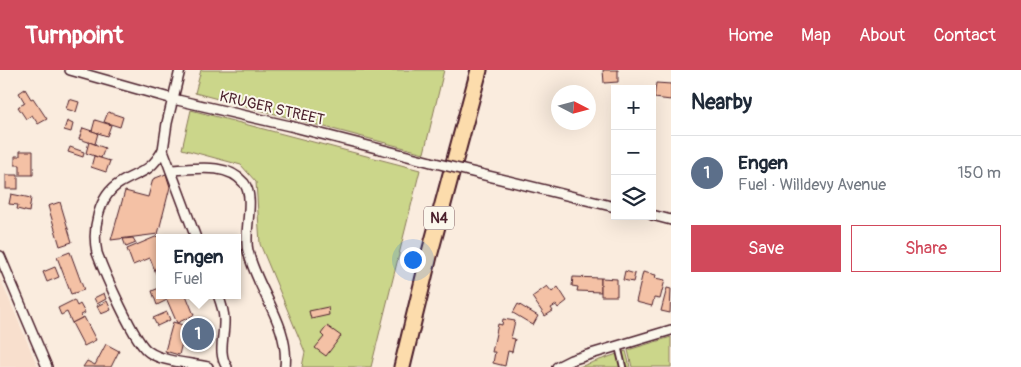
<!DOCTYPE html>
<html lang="en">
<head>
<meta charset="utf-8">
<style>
  :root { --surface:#fff; --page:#f6f6f7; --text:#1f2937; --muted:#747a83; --line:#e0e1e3; --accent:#d1495b }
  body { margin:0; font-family:Pangolin,sans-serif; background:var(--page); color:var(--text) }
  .controls { position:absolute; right:15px; top:15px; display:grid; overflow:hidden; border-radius:0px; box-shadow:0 5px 20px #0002 }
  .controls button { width:45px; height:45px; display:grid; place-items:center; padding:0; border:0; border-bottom:1px solid var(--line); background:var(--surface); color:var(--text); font:25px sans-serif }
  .compass { position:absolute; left:551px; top:15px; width:45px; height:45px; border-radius:50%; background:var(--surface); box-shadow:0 5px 20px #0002; rotate:96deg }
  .you { position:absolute; left:412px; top:189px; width:18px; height:18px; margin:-12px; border:4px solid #fff; border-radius:50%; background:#1a73e8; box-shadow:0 0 0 8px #1a73e833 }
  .badge { display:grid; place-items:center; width:32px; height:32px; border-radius:50%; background:var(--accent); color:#fff; font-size:16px; font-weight:700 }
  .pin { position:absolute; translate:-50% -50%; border:2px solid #fff; box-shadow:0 1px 5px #0006 }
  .popup { position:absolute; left:156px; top:164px; width:85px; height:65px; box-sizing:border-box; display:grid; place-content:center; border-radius:0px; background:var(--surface); filter:drop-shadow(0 1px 4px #0005); font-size:16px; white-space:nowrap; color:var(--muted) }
  .popup b { font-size:19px; color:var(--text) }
  .popup::after { content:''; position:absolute; left:50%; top:100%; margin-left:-10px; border:10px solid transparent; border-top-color:var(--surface) }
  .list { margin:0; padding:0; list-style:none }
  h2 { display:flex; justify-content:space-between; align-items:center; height:65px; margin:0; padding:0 20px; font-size:21px }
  h2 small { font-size:16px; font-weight:400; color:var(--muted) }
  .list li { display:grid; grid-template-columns:32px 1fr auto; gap:15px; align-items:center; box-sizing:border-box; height:75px; padding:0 20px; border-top:1px solid var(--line) }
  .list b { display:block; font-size:19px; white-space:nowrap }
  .list p { margin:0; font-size:16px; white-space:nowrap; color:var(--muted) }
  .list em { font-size:16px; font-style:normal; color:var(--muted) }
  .actions { display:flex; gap:10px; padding:15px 20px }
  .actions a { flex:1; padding:11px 0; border:1px solid var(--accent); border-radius:0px; text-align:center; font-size:18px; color:var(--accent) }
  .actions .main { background:var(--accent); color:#fff }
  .icon { flex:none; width:28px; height:28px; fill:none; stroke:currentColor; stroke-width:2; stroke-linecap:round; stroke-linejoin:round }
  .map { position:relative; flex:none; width:671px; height:297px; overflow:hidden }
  header { display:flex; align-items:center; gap:30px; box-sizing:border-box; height:70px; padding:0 25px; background:var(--accent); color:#fff }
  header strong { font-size:24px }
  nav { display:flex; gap:28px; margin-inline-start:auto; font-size:18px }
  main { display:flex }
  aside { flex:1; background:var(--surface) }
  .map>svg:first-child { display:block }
</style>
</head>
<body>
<header>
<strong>Turnpoint</strong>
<nav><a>Home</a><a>Map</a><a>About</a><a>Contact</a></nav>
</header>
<main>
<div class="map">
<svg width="671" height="297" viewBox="0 0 671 297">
  <rect width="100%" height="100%" fill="#faecde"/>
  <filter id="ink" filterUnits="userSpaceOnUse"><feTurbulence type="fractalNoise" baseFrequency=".02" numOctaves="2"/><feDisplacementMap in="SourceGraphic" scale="10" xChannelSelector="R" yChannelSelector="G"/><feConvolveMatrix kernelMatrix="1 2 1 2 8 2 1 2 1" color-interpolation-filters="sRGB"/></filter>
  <g filter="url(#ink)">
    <!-- built -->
    <path fill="#f8dfcd" d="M0 208 38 297H0Z"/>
    <!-- green -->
    <g fill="#cbd68a" stroke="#8a7a5a">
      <path d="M201 0H444L424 83 195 23Z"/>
      <path d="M191 40 420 100 371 297H302L305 282 260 174 256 112 241 95 182 79Z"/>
      <path d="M671 267V297H632L628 280Z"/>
      <path d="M626 281 630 297H579Z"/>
    </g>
    <!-- building -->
    <g fill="#f4c1a5" stroke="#4a1f2b">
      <path d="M603 0H618V12L604 13Z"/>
      <path d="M656 13 671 14V30L654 28Z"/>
      <path d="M25 19 31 29 33 28 47 49 38 54 32 45 26 49 18 37 25 33 19 23Z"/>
      <path d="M69 29 79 32 76 42 66 39Z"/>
      <path d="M108 42 123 47 120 57 104 52Z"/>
      <path d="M95 50 111 55 107 66 92 61Z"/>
      <path d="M67 51 73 54 71 62 64 60Z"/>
      <path d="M83 58 98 63 95 74 79 69Z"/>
      <path d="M89 72 105 78 101 88 86 83Z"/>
      <path d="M70 77 84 82 83 87 68 82Z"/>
      <path d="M20 81H33V105H20V95H15V86H20Z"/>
      <path d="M94 86 110 91 106 102 91 97Z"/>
      <path d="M166 104 170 117 158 164 111 170 125 121 148 127 153 109Z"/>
      <rect x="6" y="105" width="12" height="14"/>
      <path d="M11 124 31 128 29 142 17 139 18 135 9 134Z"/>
      <path d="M60 132 72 172 60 176 48 136Z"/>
      <path d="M160 165 161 168H159V211L150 188 133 195 127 179Z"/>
      <path d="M133 168 136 173 126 177 123 169Z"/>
      <path d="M70 182 84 220 71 224 57 187Z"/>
      <path d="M55 197 59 207 47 212 43 202Z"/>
      <path d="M625 201 635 204 633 212 623 210Z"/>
      <path d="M643 202 656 205 655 208 665 210 660 229 654 228 652 236 636 232Z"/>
      <path d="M573 207 601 208V222L577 221 578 217 572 216Z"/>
      <path d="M601 208 617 209V226H601Z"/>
      <path d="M547 216 552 222 558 217 567 231 558 238 556 235 551 238 553 241 545 246 532 227Z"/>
      <path d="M159 218V225H186L194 245 177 253 167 230 157 235 152 221Z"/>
      <path d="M667 218 671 219 670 243 661 241Z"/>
      <path d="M104 223 106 229 97 234 94 228Z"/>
      <path d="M74 230 77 236 80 234 85 243 81 245 82 248 72 253 67 242 61 245 58 238Z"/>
      <path d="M107 231 111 240 101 244 97 236Z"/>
      <path d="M518 234 538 246 533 255 513 243Z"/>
      <path d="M328 237 329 245 311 249 309 241Z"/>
      <path d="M167 242 170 250 157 256 153 248Z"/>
      <path d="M84 247 96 270 84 276 72 253Z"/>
      <path d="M503 249 515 251 511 268 515 269 512 282 508 281 505 296 493 293 495 282H492L498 254 502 255Z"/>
      <path d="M173 252 186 256 179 285 165 281Z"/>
      <path d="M191 254 208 258 204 274 187 269Z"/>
      <path d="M327 256 341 266 326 286 315 278 324 267 321 264Z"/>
      <path d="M106 274 119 281 111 297H83L87 291 95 295Z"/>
    </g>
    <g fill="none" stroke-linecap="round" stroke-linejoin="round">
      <!-- service casing -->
      <g stroke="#4a1f2b" stroke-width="8">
        <path id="service" d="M618 276 623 297"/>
      </g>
      <!-- minor casing -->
      <g stroke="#4a1f2b" stroke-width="12">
        <g id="minor">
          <path d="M70 0 173 29 290 56 431 92"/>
          <path d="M180 0 167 53 163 80 196 168"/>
          <path d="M163 80C149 104 141 100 120 113 98 126 92 160 97 183 104 202 135 274 149 282 163 292 191 293 208 297"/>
          <path d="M171 100C194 99 227 92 244 113 256 129 243 161 248 181 257 220 290 255 285 297"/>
          <path d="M468 101 615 137"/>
          <path d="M652 145 671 150"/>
          <path d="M0 186 47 297"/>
          <path d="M218 225C221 233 224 241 224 249 225 265 217 283 227 297"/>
          <path d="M557 297 571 290 671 260"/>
        </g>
      </g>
      <!-- trunk casing -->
      <g stroke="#4a1f2b" stroke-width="19">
        <path id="trunk" d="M402 297 429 186 479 0"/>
      </g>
      <!-- service -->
      <use href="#service" stroke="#fbf7ec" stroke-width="4.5"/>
      <!-- minor -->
      <use href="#minor" stroke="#fbf7ec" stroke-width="9"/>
      <!-- trunk -->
      <use href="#trunk" stroke="#fcdcac" stroke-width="15"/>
      <!-- minor-bridge casing -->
      <g stroke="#4a1f2b" stroke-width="12" stroke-linecap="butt">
        <path id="minor-bridge" d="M431 92 468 101"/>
      </g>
      <!-- minor-bridge -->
      <use href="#minor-bridge" stroke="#fbf7ec" stroke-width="9"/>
    </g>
  </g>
  <g text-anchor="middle" stroke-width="4" stroke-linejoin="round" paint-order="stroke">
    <!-- shield labels -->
    <rect fill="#fbf7ec" stroke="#7f6065" stroke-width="1" x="424" y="136.5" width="30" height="23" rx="4"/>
    <g font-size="14" font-weight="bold" fill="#4a1f2b">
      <text x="439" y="153">N4</text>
    </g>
    <!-- street labels -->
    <g font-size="15" fill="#4a1f2b" stroke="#fbf7ec">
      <text transform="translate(272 38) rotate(13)" y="5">KRUGER STREET</text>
    </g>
  </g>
</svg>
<div class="controls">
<button>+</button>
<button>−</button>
<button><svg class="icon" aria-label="layers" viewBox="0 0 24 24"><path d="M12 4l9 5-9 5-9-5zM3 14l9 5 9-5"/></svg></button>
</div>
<svg class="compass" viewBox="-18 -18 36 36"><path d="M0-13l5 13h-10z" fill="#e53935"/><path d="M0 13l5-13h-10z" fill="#747a83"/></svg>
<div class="you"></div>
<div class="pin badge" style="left:198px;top:264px;background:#5c6f8a">1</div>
<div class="popup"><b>Engen</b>Fuel</div>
</div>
<aside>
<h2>Nearby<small></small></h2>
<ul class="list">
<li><span class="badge" style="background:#5c6f8a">1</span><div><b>Engen</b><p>Fuel · Willdevy Avenue</p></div><em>150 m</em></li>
</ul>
<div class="actions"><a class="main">Save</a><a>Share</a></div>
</aside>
</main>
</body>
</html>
